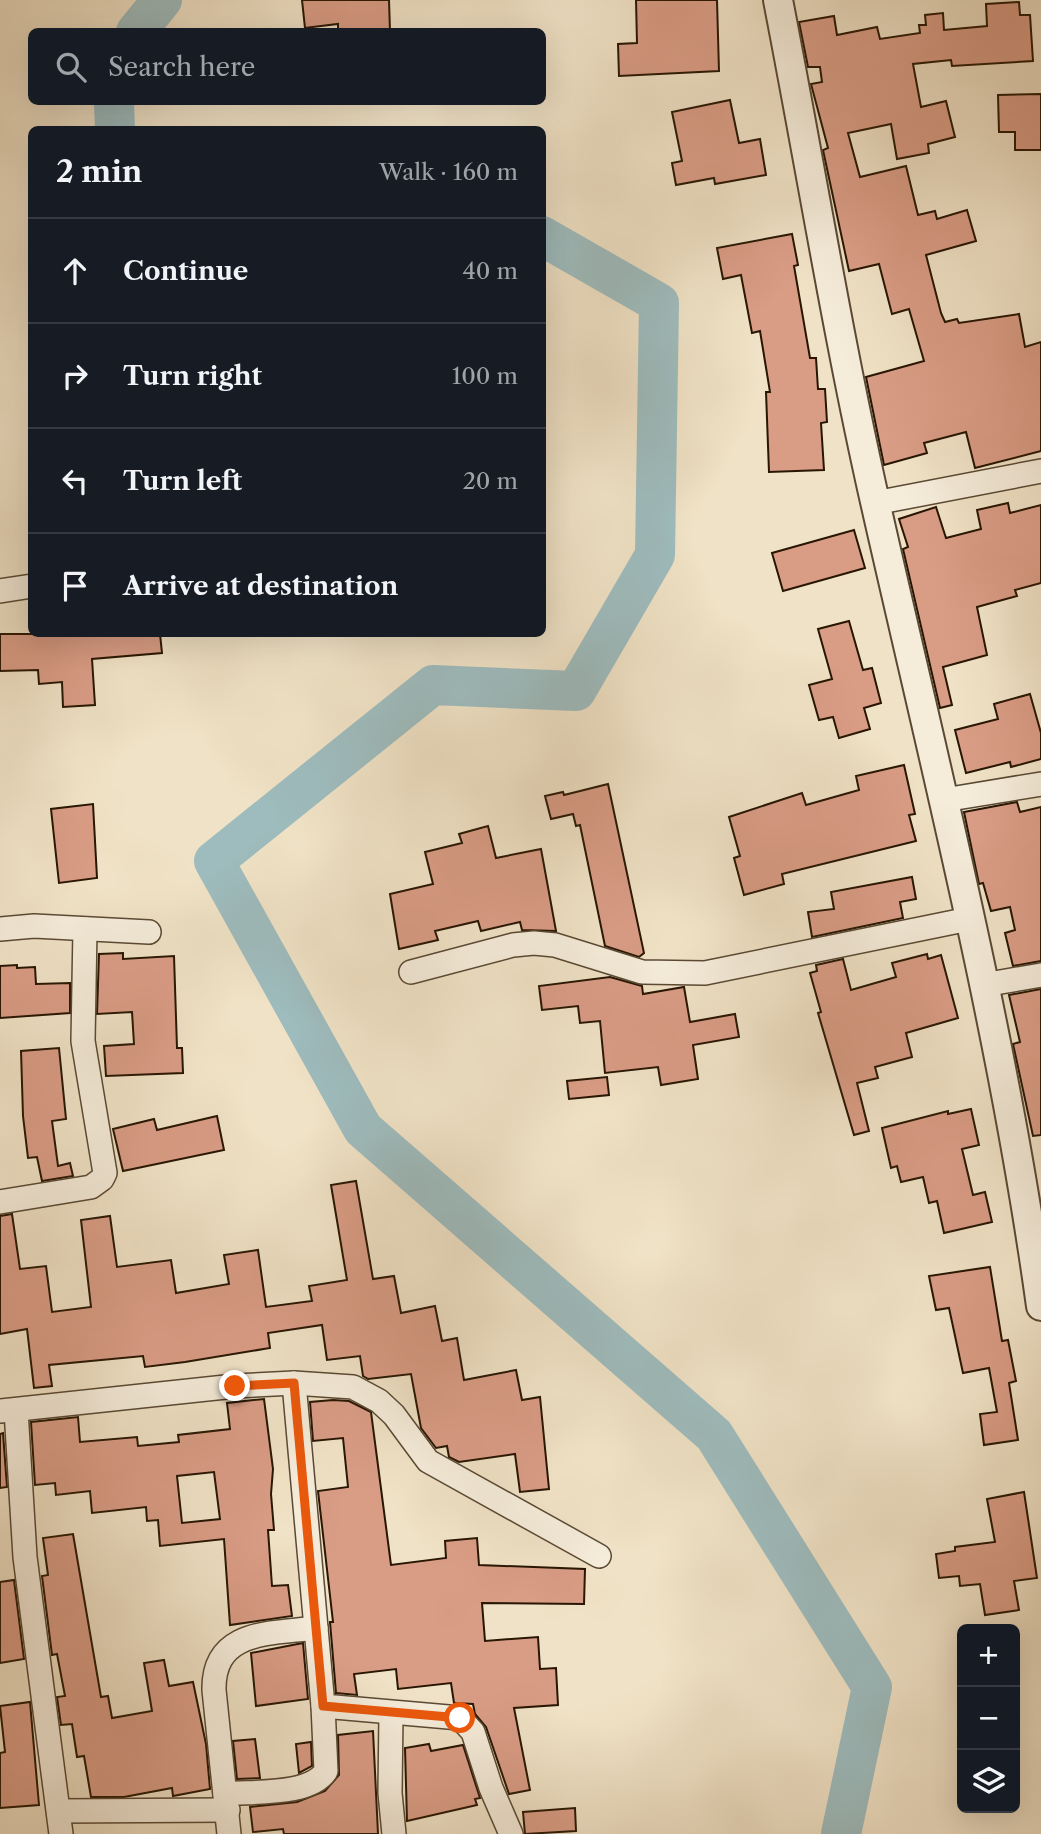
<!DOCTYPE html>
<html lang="en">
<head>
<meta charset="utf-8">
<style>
  :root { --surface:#171b24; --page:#20242c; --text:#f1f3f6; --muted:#9ea1a6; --line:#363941 }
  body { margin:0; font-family:"Libre Caslon Text",serif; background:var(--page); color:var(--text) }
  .controls { position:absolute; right:21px; bottom:21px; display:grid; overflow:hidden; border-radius:10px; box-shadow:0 7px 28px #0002 }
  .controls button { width:63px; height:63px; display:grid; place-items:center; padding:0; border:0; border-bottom:2px solid var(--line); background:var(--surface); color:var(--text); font:35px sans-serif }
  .stop { position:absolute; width:21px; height:21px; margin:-16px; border:5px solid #ea580c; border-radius:50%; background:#fff }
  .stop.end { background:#ea580c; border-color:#fff; box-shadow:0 2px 7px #0008 }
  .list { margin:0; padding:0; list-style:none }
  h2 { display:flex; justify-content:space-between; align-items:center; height:91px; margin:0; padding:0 28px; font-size:30px }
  h2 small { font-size:23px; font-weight:400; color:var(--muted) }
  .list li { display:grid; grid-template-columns:46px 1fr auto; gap:21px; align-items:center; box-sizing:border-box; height:105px; padding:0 28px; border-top:2px solid var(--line) }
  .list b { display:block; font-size:26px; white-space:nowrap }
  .list em { font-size:23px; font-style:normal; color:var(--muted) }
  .icon { flex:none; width:38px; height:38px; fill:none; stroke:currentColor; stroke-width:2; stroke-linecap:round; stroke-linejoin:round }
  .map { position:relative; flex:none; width:1041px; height:1834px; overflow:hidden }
  .search { position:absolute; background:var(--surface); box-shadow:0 7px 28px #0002; left:28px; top:28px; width:518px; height:77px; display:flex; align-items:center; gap:18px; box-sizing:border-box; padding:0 24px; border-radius:10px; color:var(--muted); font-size:26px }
  .panel { position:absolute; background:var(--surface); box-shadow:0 7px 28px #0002; left:28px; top:126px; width:518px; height:511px; border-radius:10px }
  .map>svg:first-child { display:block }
</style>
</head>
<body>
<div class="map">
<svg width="1041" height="1834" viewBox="0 0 1041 1834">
  <rect width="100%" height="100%" fill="#f0e2c6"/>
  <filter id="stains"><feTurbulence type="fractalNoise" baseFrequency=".00286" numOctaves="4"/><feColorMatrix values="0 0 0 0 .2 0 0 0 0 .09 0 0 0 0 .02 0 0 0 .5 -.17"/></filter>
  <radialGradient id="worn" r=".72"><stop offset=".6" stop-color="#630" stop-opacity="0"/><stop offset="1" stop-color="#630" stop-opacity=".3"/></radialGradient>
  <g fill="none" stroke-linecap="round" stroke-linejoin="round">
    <!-- river -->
    <g stroke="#9ebcbe" stroke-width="40">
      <path d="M136 32 162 0"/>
      <path d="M114 102 115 130"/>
      <path d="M542 236 659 303 655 555 576 691 433 685 214 861 363 1129 714 1435 872 1687 841 1834"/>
    </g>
  </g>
  <!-- building -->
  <g fill="#d99c85" stroke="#281603" stroke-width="2" fill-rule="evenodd">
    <path d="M302 0H389L390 32 338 30V24L305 28Z"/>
    <path d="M636 0H717L719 71 619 76 618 44 637 43Z"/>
    <path d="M1019 2 1020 15H1030L1033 61 952 66 951 60 913 64 921 107 946 101 955 137 928 144 929 153 897 159 891 124 848 133 860 177 906 166 918 215 935 211 937 219 967 210 976 241 926 255 941 313 945 322 957 319 959 323 1019 314 1025 347 1041 342V451L975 468 966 432 924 443 927 453 884 465 866 377 924 361 909 309 892 314 879 264 849 271 823 150 828 148 811 84 822 82 820 67H808L799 22 834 16 837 35 877 27 880 39 920 33 919 25H926L925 15 943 13 944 30 987 26 986 4Z"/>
    <path d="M1041 94V150H1015V132H999L998 95Z"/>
    <path d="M730 100 739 143 760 139 766 175 715 184 714 178 676 185 672 163 682 161 672 112Z"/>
    <path d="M792 234 798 265 794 266 810 358H816L818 389H825L827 422 821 423 824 470 769 472 766 392H770L760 331 752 333 741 275 723 279 717 248Z"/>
    <path d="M1008 503 1010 513 1041 505V583L1015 590 1017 596 977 607 987 655 943 667 952 705 940 708 903 549 908 547 899 519 936 507 946 538 981 529 977 510Z"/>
    <path d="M854 530 865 568 783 591 772 553Z"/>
    <path d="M849 621 863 670 872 668 881 703 864 708 870 729 839 738 833 717 819 720 809 685 832 679 818 629Z"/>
    <path d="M0 634H160L162 653 92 659 95 705 63 707 62 682 39 684 38 670 0 671Z"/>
    <path d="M1030 694 1041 733V759L1011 767 1010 762 966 773 955 730 998 719 994 704Z"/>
    <path d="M904 765 915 814 909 815 916 841 782 874 784 884 744 895 734 858 740 856 729 817 802 793 806 805 859 790 856 776Z"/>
    <path d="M608 784 644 953 639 957 605 946 580 825 576 826 573 814 551 819 545 796 563 792 564 795Z"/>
    <path d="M1017 802 1020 812 1041 807V961L1013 966 1005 933 1015 930 1010 907 991 911 983 883 979 884 964 812Z"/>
    <path d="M93 804 97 878 59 883 51 809Z"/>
    <path d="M488 826 496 858 541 849 556 931 522 930 520 922 481 931 478 921 435 931 438 940 399 949 390 894 433 884 425 852 462 843 459 834Z"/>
    <path d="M912 877 916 899 900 902 903 918 812 937 808 912 834 909 831 892Z"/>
    <path d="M123 953V959L174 956 177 1048H182L183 1073 106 1076 104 1046 134 1044 132 1012 97 1014 99 954Z"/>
    <path d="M927 954 928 959 941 955 958 1018 906 1033 912 1057 875 1067 878 1078 857 1083 869 1131 854 1135 818 1013 821 1012 810 973 817 971 816 965 843 959 851 990 896 977 892 963Z"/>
    <path d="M17 965V968L35 967 36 984 70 983V1013L0 1018V966Z"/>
    <path d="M610 977 642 986 643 994 684 987 690 1022 735 1014 739 1037 693 1045 698 1079 661 1085 658 1067 605 1073 600 1021 580 1023 578 1006 542 1010 539 986Z"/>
    <path d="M1041 989V1135L1033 1136 1013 1044 1020 1042 1009 995Z"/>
    <path d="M59 1048 66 1119 52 1121 58 1166 70 1163 73 1176 42 1181 37 1157 28 1158 23 1116 21 1051Z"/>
    <path d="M607 1077 609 1095 569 1099 567 1081Z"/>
    <path d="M971 1109 979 1145 962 1149 973 1195 985 1192 992 1222 944 1233 937 1201 929 1203 923 1177 901 1182 897 1166 891 1168 882 1128 948 1111V1114Z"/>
    <path d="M217 1116 224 1150 123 1171 113 1129 154 1119 157 1130Z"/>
    <path d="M356 1181 373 1279 394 1276 401 1313 435 1306 442 1341 457 1338 464 1380 516 1370 522 1400 540 1397 549 1489 520 1492 515 1454 459 1462 449 1457 447 1446 436 1448 421 1428 411 1374 368 1379 363 1376 360 1356 327 1360 322 1325 268 1333 270 1348 185 1362 145 1367 143 1356 49 1365 52 1386 34 1388 27 1329 0 1334V1216L12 1214 20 1269 46 1266 52 1312 91 1307 81 1220 110 1216 117 1267 171 1260 176 1293 229 1284 224 1255 258 1250 266 1307 312 1301 309 1286 347 1280 331 1185Z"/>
    <path d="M990 1267 1002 1341 1008 1340 1016 1381 1009 1383 1018 1440 984 1445 980 1414 997 1412 989 1368 963 1373 949 1308 936 1310 929 1276Z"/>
    <path d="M264 1399 273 1469 271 1494 274 1530H268L272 1586 288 1585 292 1616 230 1625 224 1539 160 1546 158 1520 147 1521 146 1507 92 1513 90 1491 56 1495 55 1483 35 1485 31 1422 78 1417 80 1442 137 1437 138 1446 179 1442 178 1435 230 1429 227 1403ZM214 1472 220 1519 182 1523 177 1476Z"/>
    <path d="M333 1400 349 1401 371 1412 391 1565 446 1558 445 1541 477 1538 479 1565 585 1569 584 1604 482 1603 485 1641 538 1637 540 1669 556 1668 558 1705 514 1708 530 1790 509 1794 486 1727 475 1714 473 1704 454 1703 451 1683 398 1689 396 1669 354 1674 357 1695 336 1693 330 1622H333L318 1491 348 1487 343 1438 313 1441 310 1402Z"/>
    <path d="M3 1433 7 1487 0 1488V1434Z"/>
    <path d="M1024 1492 1037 1578 1014 1581 1019 1610 985 1615 980 1584 960 1586 959 1576 939 1578 936 1554 955 1551V1547L995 1542 987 1499Z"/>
    <path d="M73 1534 101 1697 108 1696 112 1718 152 1711 144 1663 164 1660 169 1686 193 1682 206 1744 210 1789 173 1796 172 1788 124 1797H91L84 1756 77 1757 72 1724 61 1725 57 1697 65 1696 57 1654 52 1655 42 1576 48 1575 43 1538Z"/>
    <path d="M14 1580 24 1659 0 1663V1582Z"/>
    <path d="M303 1643 308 1699 256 1706 251 1653Z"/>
    <path d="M30 1702 39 1805 0 1808V1753L5 1752 0 1706Z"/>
    <path d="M373 1731 378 1834H284L283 1829 253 1832 250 1807 297 1802 325 1791 339 1775 338 1735Z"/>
    <path d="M255 1739 260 1778 237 1779 233 1741Z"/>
    <path d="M311 1742 312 1766 299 1773 296 1744Z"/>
    <path d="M429 1744 431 1751 463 1745 480 1798 475 1799 477 1805 407 1821 405 1748Z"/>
    <path d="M575 1808 576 1831 525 1834 523 1812Z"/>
  </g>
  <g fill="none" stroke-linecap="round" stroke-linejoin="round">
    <!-- minor casing -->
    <g stroke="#5a4934" stroke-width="26">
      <g id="minor">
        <path d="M875 503 1041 471"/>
        <path d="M0 591 32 586"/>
        <path d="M944 800 1041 784"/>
        <path d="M0 929 34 926 149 932"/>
        <path d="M411 972 513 945 534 943 555 945 642 972 705 973 969 919"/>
        <path d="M983 985 1041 975"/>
        <path d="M0 1202 91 1187 102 1179 105 1173 83 1041 85 929"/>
        <path d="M294 1383 323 1706 460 1718 473 1732 491 1788 511 1834"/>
        <path d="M16 1410 25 1557 61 1834"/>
        <path d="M0 1411 235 1386 294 1383 353 1387 379 1401 394 1415 428 1461 599 1556"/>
        <path d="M391 1714 390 1793 394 1834"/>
        <path d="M225 1794C253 1791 310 1796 326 1771L323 1706"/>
        <path d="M59 1811 228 1810"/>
        <path d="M229 1834 214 1690C213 1629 271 1634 316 1628"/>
      </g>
    </g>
    <!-- tertiary casing -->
    <g stroke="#5a4934" stroke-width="32">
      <path id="tertiary" d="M778 0C811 169 838 339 876 506 936 771 1004 1037 1041 1306"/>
    </g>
    <!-- minor -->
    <use href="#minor" stroke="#f5ecda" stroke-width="23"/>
    <!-- tertiary -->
    <use href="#tertiary" stroke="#f5ecda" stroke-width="28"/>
  </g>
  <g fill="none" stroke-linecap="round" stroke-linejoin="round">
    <!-- route -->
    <path stroke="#ea580c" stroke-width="9" d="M235 1386 294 1383 323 1706 460 1718"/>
  </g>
  <rect width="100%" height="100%" filter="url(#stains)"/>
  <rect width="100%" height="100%" fill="url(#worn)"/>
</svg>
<div class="controls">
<button>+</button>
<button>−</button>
<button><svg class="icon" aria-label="layers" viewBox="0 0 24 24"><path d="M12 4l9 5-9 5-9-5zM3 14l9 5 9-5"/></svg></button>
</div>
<div class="stop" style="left:460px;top:1718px"></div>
<div class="stop end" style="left:235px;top:1386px"></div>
<div class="search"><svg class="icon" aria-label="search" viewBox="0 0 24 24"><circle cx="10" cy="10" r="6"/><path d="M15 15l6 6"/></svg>Search here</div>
<section class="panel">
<h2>2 min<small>Walk · 160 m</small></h2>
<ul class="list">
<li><svg class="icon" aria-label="ahead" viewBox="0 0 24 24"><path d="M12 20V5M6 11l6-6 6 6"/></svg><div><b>Continue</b></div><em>40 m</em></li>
<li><svg class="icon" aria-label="right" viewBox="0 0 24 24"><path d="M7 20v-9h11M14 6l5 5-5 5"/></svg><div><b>Turn right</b></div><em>100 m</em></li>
<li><svg class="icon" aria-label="left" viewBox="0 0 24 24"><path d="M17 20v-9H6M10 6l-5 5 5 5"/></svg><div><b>Turn left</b></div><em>20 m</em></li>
<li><svg class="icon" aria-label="arrive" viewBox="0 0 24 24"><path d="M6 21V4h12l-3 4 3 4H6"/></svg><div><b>Arrive at destination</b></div></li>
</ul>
</section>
</div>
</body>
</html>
